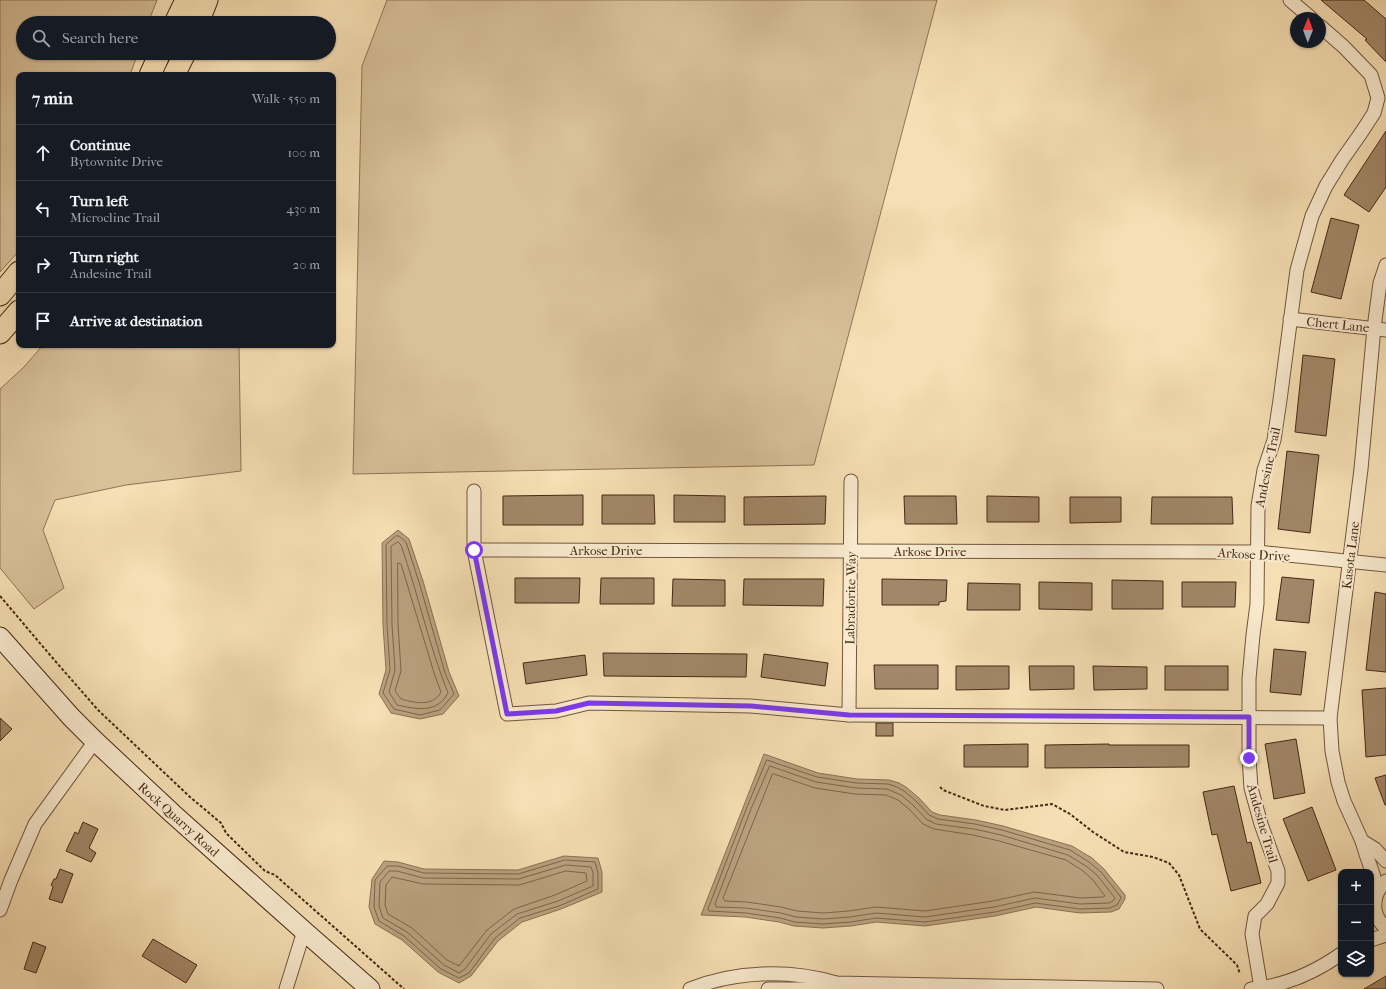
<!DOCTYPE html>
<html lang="en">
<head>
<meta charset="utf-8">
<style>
  :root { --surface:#171b24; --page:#20242c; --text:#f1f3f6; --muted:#9ea1a6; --line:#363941 }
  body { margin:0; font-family:"IM FELL French Canon",serif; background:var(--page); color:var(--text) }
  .controls { position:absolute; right:12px; bottom:12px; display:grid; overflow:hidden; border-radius:8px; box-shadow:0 1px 3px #0004 }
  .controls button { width:36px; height:36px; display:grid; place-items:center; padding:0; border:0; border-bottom:1px solid var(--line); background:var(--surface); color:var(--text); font:20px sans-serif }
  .compass { position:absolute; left:1290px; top:12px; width:36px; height:36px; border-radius:50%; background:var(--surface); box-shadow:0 1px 3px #0004; rotate:1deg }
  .stop { position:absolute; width:12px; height:12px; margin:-9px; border:3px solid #7c3aed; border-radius:50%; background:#fff }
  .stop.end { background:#7c3aed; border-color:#fff; box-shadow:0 1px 4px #0008 }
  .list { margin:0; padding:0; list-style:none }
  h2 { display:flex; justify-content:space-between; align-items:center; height:52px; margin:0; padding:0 16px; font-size:17px }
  h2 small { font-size:13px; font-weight:400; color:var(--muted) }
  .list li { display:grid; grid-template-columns:26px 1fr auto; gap:12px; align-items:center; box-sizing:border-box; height:56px; padding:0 16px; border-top:1px solid var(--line) }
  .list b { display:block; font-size:15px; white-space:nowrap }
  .list p { margin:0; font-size:13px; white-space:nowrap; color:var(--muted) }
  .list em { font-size:13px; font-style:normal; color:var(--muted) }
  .icon { flex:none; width:22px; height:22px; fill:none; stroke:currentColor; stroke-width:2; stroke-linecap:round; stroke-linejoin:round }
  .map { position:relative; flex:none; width:1386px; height:989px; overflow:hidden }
  .search { position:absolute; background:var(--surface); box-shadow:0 1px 3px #0004; left:16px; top:16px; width:320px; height:44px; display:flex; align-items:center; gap:10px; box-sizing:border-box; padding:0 14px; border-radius:22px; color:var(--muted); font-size:15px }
  .panel { position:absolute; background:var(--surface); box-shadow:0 1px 3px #0004; left:16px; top:72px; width:320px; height:276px; border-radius:8px }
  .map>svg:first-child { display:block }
</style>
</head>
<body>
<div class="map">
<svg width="1386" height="989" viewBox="0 0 1386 989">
  <rect width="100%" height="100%" fill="#f6dfb4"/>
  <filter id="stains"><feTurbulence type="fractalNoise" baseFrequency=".005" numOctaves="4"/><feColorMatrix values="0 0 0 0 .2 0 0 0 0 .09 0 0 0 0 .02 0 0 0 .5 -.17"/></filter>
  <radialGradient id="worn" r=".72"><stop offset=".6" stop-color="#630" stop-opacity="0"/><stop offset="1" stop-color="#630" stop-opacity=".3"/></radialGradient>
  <!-- green -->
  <g fill="#d8c099" stroke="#907457">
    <path d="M0 0H157L148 23H23V53H138L130 75H19V251L0 272Z"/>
    <path d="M387 0H937L814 465 353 474 362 66Z"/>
    <path d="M43 345H239L241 471 126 485 55 500 43 530 64 588 34 609 0 568V389L24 367Z"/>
  </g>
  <!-- water -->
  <g fill="#baa17e" stroke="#8c7154">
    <path d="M398 530 409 539 423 581 449 672 459 696 443 714 420 719 391 713 379 694 386 670 383 625 382 543Z"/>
    <path d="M764 754 818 773 857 779 889 780 899 783 906 787 919 798 932 812 940 815 976 820 1003 826 1072 846 1092 858 1104 869 1125 895V899L1119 909 1111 912 1080 913 1036 907 995 916 925 926 876 922 851 926 823 928 794 926 779 922 745 917 701 915Z"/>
    <path d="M564 856 598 858 602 872V892L561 909 522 922 498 941 471 976 459 983 438 972 402 940 375 924 369 907 372 879 384 861 398 862 424 869 518 870Z"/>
  </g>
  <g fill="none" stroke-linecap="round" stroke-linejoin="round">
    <!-- shore -->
    <g stroke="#80644a" stroke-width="1">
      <path d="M396 536H399L406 542 419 582 445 673 454 694 440 710 420 715 394 709 383 693 390 670 387 625 386 545Z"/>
      <path d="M398 542 401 545C418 594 429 645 448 693 437 714 416 709 397 705L389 692 395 670 392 625 391 547Z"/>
      <path d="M398 563 401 564 435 676 441 692C433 707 415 703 401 699L395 691 401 671 398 624Z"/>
      <path d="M767 760 817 777 856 783 888 784 897 787 904 791 916 801 929 815 938 819 975 824 1002 830 1070 850 1089 862 1101 872 1120 896 1121 898 1117 905 1110 908 1080 909 1035 903 995 912 925 922 876 918 851 922 823 924 795 922 780 918 746 913 709 911 708 909 747 807Z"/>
      <path d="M770 766 816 782 856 788 887 789 901 795 913 805 926 819 936 824 974 829 1001 835 1068 855 1086 866 1097 875 1115 898 1113 901 1109 903 1080 904 1035 898 994 907 925 917 876 913 850 917 823 919 796 917 781 913 746 908 716 907 715 904 751 809Z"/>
      <path d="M774 774 815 788 855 794 886 795 898 800 909 809 923 824 934 829 973 835 999 841 1066 860 1083 871 1093 880 1105 896 1103 897 1081 898 1034 892 993 901 925 911 876 907 849 911 823 913 797 911 781 907 747 902 725 901 723 898 772 775Z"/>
      <path d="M565 860 595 862 598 873V889L559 906 520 918 495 938 469 973 459 978 441 969 404 936 379 921 374 907 375 880 387 866H398L424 873 518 874Z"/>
      <path d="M566 865 591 867 593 873V886L558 901 517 914 491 934 465 969 459 973 444 965 407 932 383 918 379 906 380 882 389 871H397L423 878 518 879Z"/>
      <path d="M566 871 586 873 587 881 555 895 514 909 487 930 459 966 447 960 412 928 388 914 385 905 386 885 392 877 423 884 519 885Z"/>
    </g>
  </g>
  <!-- building -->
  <g fill="#a28768" stroke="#472815">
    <path d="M1321 0H1364L1386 19V62L1365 40 1367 39Z"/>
    <path d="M1386 131V187L1369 212 1344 195Z"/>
    <path d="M1331 218 1359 225 1341 299 1311 292Z"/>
    <path d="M1303 355 1335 359 1326 436 1295 432Z"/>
    <path d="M1287 451 1319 455 1310 533 1278 529Z"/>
    <path d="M583 495V525H503V496Z"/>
    <path d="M602 495H654L655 524H602Z"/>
    <path d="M674 495 725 496V522H674Z"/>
    <path d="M826 496 825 524 744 525V497Z"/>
    <path d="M904 496H956L957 524H905Z"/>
    <path d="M987 496 1039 497V522H987Z"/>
    <path d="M1070 497H1121V522L1070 523Z"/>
    <path d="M1152 497H1232L1233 524H1151Z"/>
    <path d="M1282 577 1314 580 1309 623 1276 620Z"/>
    <path d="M515 578H580L579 603H515Z"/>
    <path d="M601 578H654V604H600Z"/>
    <path d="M673 579 725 580V606H672Z"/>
    <path d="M744 579H824L823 606 743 605Z"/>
    <path d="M882 579 947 580 946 601 939 602V605H882Z"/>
    <path d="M1112 580 1163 581V609H1112Z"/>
    <path d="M1039 582 1092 583V610L1039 609Z"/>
    <path d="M1182 582H1236L1235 607H1182Z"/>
    <path d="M968 583 1020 584V610H967Z"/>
    <path d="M1375 592 1386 594V672L1366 670Z"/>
    <path d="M1274 649 1306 652 1301 695 1270 692Z"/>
    <path d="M603 653 747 654 746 677 604 676Z"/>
    <path d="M764 654 828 663 825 686 761 677Z"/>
    <path d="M585 655 587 675 526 684 523 663Z"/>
    <path d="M874 665H938V689H875Z"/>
    <path d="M956 666H1009V689L956 690Z"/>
    <path d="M1029 666H1074V689L1030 690Z"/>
    <path d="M1093 666 1147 667V689L1094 690Z"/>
    <rect x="1165" y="666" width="63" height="24"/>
    <path d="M1386 688V755L1366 757 1362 690Z"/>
    <path d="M0 718 12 729 0 741Z"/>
    <rect x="876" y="723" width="17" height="13"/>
    <path d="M1296 739 1305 793 1274 799 1265 744Z"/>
    <path d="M1028 744V767H964V745Z"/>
    <path d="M1109 744V745H1189V767L1045 768V745Z"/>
    <path d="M1386 775V805H1385L1375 778Z"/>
    <path d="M1234 786 1247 843 1251 842 1261 883 1231 891 1217 834 1212 835 1203 792Z"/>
    <path d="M1312 807 1336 870 1308 881 1283 819Z"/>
    <path d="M83 822 98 829 89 848 96 853 91 862 66 851 75 832 78 834Z"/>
    <path d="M60 869 73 874 62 903 49 899 53 887 51 885 54 879H56Z"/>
    <path d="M153 939 197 965 186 983 142 956Z"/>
    <path d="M33 942 46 947 36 973 24 969Z"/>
    <path d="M1386 976V989H1364Z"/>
  </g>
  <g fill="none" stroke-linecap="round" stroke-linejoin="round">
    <!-- minor casing -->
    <g stroke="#73563d" stroke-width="15">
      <g id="minor">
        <path d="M1290 0 1311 18"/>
        <path d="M1290 319 1386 330"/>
        <path d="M474 491V550L507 714 556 711 589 703 751 706 849 715 1330 718"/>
        <path d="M474 550 1257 552 1386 565"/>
        <path d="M849 715 851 481"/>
        <path d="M1362 841 1375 849 1386 861"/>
        <path d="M1386 881C1371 895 1371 915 1386 928"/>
        <path d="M1377 893 1374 877 1366 854 1362 841 1344 801 1338 782 1332 751 1330 718 1361 469 1374 328 1380 283 1386 265"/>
        <path d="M0 910 11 880 35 824 95 741"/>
        <path d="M1371 940 1386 935"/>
        <path d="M1261 988 1252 934 1255 916 1267 904 1278 883V871L1261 824 1251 788 1249 758V679L1253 635 1257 604 1258 506 1264 470 1274 440 1280 400 1297 270 1312 216 1326 186 1342 160 1361 133 1374 113 1378 98 1371 75 1344 47 1320 26"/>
        <path d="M286 989 304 931"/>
        <path d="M690 989C735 971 789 969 836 983L1157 989"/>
        <path d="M768 989H819L836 983"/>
        <path d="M1251 989C1283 986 1314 973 1341 954"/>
      </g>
    </g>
    <!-- secondary casing -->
    <g stroke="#472815" stroke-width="21">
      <path id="secondary" d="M0 637 71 717 95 741 173 814 304 931 370 989"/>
    </g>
    <!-- primary casing -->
    <g stroke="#472815" stroke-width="23">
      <g id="primary">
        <path d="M175 23 186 0"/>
        <path d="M198 23 207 0"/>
        <path d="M150 75 160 53"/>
        <path d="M174 75 185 53"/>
        <path d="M0 295 19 272"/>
        <path d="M0 333 19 311"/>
      </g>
    </g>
    <!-- path -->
    <g stroke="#472815" stroke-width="2" stroke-dasharray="3 2" stroke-linecap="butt">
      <path d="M0 596 50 655 98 710 190 797 221 823 226 833 265 871 275 875 404 989"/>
      <path d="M940 787 943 790 984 806 1005 810 1052 804 1070 814 1093 832 1124 852 1153 857 1169 863 1179 875 1200 929 1237 965 1240 974"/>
    </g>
    <!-- minor -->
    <use href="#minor" stroke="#f9eace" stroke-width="13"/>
    <!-- secondary -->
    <use href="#secondary" stroke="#f9eace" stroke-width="19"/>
    <!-- primary -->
    <use href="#primary" stroke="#f6dfb4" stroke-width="21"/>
  </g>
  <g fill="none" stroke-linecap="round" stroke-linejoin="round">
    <!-- route -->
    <path stroke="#7c3aed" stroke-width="5" d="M474 550 507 714 556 711 589 703 751 706 849 715 1249 717V758"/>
  </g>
  <g text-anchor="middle" stroke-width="4" stroke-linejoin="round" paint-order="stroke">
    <!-- street labels -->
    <g font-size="13" fill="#472815" stroke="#f9eace">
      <text transform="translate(1338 324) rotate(6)" y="5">Chert Lane</text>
      <text transform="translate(1267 467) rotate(-78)" y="5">Andesine Trail</text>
      <text x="606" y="555">Arkose Drive</text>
      <text x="930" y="556">Arkose Drive</text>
      <text transform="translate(1254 554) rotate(3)" y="5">Arkose Drive</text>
      <text transform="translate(1350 555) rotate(-83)" y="5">Kasota Lane</text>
      <text transform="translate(850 598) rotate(-89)" y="5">Labradorite Way</text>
      <text transform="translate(179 819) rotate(42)" y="5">Rock Quarry Road</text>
      <text transform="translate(1263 823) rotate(74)" y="5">Andesine Trail</text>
    </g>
  </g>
  <rect width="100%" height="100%" filter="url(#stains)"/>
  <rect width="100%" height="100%" fill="url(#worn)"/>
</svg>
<div class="controls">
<button>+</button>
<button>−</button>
<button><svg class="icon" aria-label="layers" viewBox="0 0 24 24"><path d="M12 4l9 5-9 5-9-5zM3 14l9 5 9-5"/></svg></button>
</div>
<svg class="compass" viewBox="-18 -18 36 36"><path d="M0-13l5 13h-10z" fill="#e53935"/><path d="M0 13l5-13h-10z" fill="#9ea1a6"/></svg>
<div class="stop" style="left:474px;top:550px"></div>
<div class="stop end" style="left:1249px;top:758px"></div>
<div class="search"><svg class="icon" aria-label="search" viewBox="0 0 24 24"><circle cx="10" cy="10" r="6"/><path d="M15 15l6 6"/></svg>Search here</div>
<section class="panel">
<h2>7 min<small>Walk · 550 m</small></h2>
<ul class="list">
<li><svg class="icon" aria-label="ahead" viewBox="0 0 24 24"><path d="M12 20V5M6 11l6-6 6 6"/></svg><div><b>Continue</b><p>Bytownite Drive</p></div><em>100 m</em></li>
<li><svg class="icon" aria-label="left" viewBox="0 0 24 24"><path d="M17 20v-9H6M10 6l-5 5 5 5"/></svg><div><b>Turn left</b><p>Microcline Trail</p></div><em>430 m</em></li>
<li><svg class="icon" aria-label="right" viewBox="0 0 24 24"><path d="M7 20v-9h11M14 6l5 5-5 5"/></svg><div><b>Turn right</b><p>Andesine Trail</p></div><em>20 m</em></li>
<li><svg class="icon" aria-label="arrive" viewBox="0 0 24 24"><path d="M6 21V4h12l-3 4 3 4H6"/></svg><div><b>Arrive at destination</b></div></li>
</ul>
</section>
</div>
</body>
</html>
